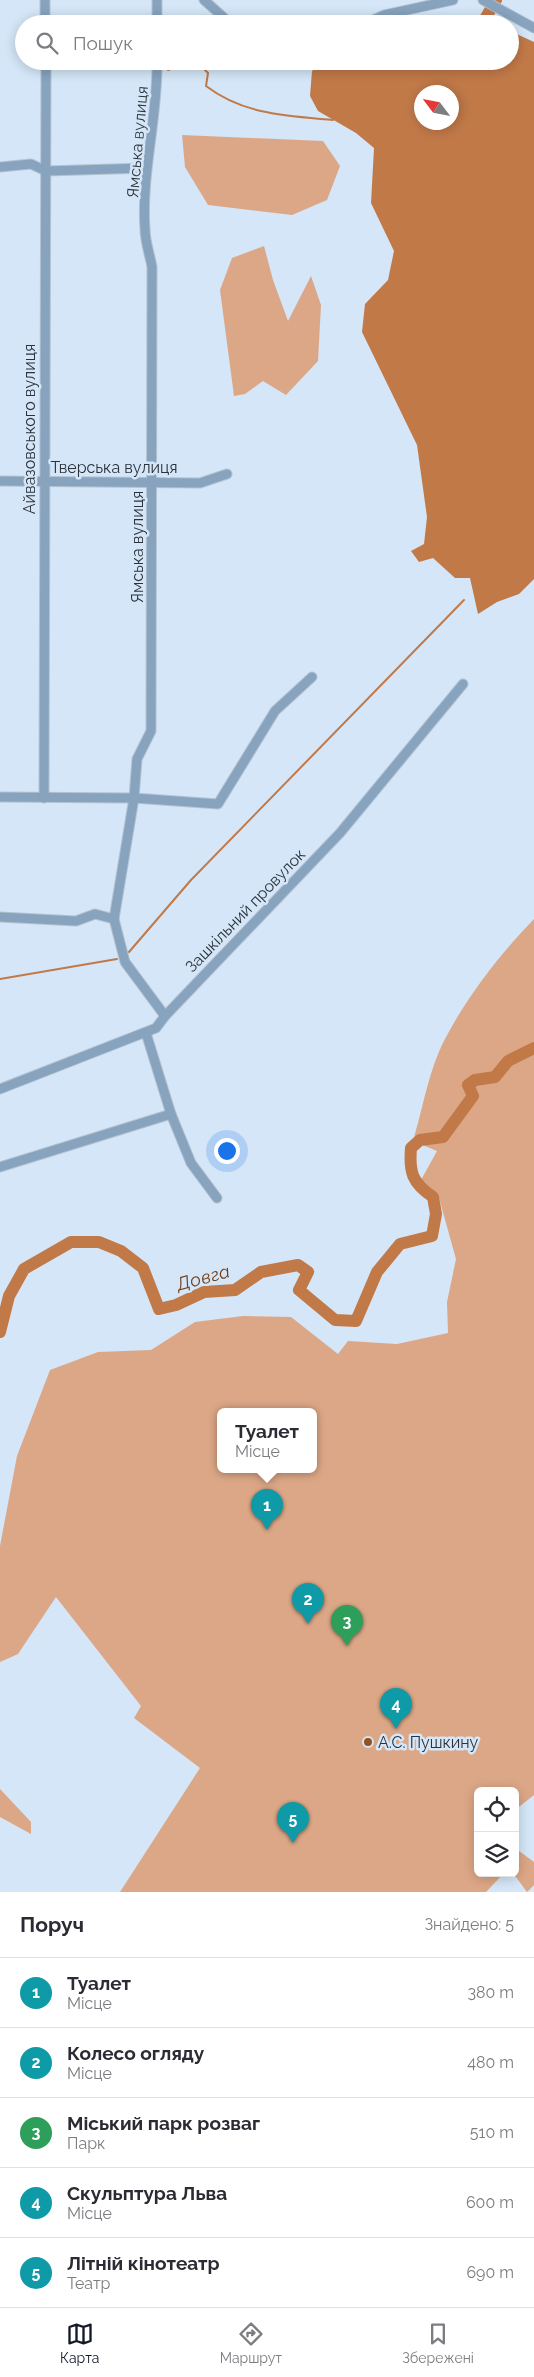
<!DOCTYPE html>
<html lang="uk">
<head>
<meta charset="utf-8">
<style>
  :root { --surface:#fff; --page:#f7f7f7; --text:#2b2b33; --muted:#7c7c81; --line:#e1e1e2; --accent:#111827 }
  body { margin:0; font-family:Raleway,sans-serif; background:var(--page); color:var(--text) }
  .controls { position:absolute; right:15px; bottom:15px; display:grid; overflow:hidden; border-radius:8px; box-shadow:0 2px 12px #0003 }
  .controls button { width:45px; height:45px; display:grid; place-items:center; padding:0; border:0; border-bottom:1px solid var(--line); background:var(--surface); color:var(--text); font:25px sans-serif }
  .compass { position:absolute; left:414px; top:85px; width:45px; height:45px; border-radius:50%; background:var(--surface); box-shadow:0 2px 12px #0003; rotate:302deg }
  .you { position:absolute; left:226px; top:1150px; width:18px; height:18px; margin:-12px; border:4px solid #fff; border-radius:50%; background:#1a73e8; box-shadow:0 0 0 8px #1a73e833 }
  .badge { display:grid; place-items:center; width:32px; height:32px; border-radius:50%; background:var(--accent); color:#fff; font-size:16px; font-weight:700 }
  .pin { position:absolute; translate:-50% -41px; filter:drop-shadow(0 1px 2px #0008) }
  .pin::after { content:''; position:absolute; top:26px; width:18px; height:15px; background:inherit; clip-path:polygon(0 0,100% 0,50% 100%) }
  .popup { position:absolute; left:217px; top:1408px; width:100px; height:65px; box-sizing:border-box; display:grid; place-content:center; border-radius:8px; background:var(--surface); filter:drop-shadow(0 1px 4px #0005); font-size:16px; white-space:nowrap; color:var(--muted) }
  .popup b { font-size:19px; color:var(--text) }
  .popup::after { content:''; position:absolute; left:50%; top:100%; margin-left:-10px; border:10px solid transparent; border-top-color:var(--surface) }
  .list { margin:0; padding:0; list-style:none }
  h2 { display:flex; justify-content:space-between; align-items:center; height:65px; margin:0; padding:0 20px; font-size:21px }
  h2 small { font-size:16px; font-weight:400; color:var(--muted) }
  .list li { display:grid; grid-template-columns:32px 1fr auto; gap:15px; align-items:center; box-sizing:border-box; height:70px; padding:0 20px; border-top:1px solid var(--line) }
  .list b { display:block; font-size:19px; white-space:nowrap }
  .list p { margin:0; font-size:16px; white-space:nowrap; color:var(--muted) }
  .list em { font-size:16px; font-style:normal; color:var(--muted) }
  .icon { flex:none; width:28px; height:28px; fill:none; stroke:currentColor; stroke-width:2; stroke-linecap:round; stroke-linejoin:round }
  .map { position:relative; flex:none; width:534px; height:1892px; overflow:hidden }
  .search { position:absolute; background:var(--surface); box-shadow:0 2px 12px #0003; left:15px; right:15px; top:15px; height:55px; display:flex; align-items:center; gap:12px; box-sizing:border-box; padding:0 18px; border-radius:28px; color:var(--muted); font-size:19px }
  .sheet { height:415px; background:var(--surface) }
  nav { display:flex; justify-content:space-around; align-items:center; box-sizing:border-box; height:70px; border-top:1px solid var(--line); background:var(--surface); font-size:14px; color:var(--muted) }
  nav a { display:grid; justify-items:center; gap:2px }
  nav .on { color:var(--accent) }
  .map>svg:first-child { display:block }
</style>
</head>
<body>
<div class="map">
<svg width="534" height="1892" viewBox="0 0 534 1892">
  <rect width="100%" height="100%" fill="#d4e6f7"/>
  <!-- green -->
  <g fill="#dca786" fill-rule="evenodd">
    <path d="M182 135 323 141 340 166 327 200 292 215 208 205 185 167Z"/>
    <path d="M264 246 273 280 288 321 311 276 321 305 318 361 286 395 263 381 245 394 234 396 220 290 232 258Z"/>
    <path d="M534 919V1795L515 1810V1791H478V1873H504L486 1892H120L200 1768 134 1718 141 1706 56 1597 18 1654 0 1662V1546L17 1456 50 1370 98 1352 151 1350 195 1322 243 1316 291 1317 338 1354 348 1341 397 1344 448 1333 447 1302 456 1259 439 1198 421 1180 437 1151 413 1141C423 1108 429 1069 445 1039 468 995 500 954 534 919ZM313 1411V1469H221V1411Z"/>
    <path d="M0 1789 31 1822V1834L0 1817Z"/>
    <path d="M515 1848 534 1862V1885L527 1892 513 1873H515Z"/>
  </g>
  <!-- water -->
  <path fill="#c17948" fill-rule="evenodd" d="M510 31 534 42V579L519 594 497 602 478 614 470 578H455L433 558 419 562 411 551 424 544 427 517 417 445 362 332 365 304 388 280 394 251 371 203 374 148 356 133 318 111 310 96 312 71 323 61H510ZM422 92H452V122H422Z"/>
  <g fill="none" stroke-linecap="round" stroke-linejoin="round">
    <!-- stream -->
    <g stroke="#c17948" stroke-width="2">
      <path d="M168 70 189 63 201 66 208 73 206 86C244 115 288 116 333 120"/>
      <path d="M129 952 191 880 464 600"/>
      <path d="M0 979 117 959"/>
    </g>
    <!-- river -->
    <g stroke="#c17948" stroke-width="12">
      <path d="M486 24 485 19 496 0"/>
      <path d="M0 1332 9 1296 24 1269 71 1242H99L121 1251 143 1268 159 1309 176 1305 204 1292 235 1290 261 1272 298 1265 308 1272 299 1290 335 1320 356 1321 377 1272 400 1244 432 1236 436 1214 433 1197C412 1183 409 1172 411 1148L420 1140 443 1137 473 1096 468 1085 475 1080 495 1077 508 1061 534 1048"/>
    </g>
    <!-- minor casing -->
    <g stroke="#b2c2d1" stroke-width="11">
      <g id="minor">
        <path d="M45 0V24"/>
        <path d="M157 0V24"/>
        <path d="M204 0 231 24"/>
        <path d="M483 0 534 28"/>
        <path d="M364 24 384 15 453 0"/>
        <path d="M157 61C158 118 141 173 145 229 145 242 150 255 152 267L151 731 137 759 134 798 114 919 125 962 165 1016"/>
        <path d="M0 167 31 164 46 171 146 168"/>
        <path d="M0 481 200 483 227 474"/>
        <path d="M0 797 134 798 218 804 275 711 312 677"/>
        <path d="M44 798 46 61"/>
        <path d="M0 917 76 921 95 914 114 919"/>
        <path d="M146 1033 171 1114 191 1163 217 1198"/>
        <path d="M0 1089 156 1028 165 1016 340 833 463 684"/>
        <path d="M0 1167 171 1114"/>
      </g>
    </g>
    <!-- minor -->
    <use href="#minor" stroke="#87a3be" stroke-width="9"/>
  </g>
  <!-- markers -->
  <circle fill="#945121" stroke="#d4e6f7" stroke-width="2" cx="368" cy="1742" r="5"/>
  <g text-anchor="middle" stroke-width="5" stroke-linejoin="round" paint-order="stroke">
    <!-- street labels -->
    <g font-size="16" fill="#2b3239" stroke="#d4e6f7">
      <text transform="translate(137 142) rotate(-85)" y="6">Ямська вулиця</text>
      <text transform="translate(29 429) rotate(-90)" y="6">Айвазовського вулиця</text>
      <text x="114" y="473">Тверська вулиця</text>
      <text transform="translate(137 547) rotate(-90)" y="6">Ямська вулиця</text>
      <text transform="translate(245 910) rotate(-46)" y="6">Зашкільний провулок</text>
    </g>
    <!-- poi labels -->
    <g font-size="16" fill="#2b3239" stroke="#d4e6f7" text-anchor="start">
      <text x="378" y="1748">А.С. Пушкину</text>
    </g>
    <!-- water labels -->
    <g font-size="18" font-style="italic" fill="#72401d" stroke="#d4e6f7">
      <text transform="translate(203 1278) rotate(-15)" y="6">Довга</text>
    </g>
  </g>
</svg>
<div class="controls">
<button><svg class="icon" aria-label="locate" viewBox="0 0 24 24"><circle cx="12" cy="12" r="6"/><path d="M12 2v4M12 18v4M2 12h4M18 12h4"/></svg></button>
<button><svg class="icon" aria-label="layers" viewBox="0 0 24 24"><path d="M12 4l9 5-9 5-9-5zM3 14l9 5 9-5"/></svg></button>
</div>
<svg class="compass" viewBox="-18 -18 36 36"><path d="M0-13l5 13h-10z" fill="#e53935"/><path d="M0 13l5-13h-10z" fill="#7c7c81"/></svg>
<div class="you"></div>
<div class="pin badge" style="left:267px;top:1530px;background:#0f9aa8">1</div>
<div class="popup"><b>Туалет</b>Місце</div>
<div class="pin badge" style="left:308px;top:1624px;background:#0f9aa8">2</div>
<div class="pin badge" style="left:347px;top:1646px;background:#2e9e5b">3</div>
<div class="pin badge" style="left:396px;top:1729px;background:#0f9aa8">4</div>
<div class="pin badge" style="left:293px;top:1843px;background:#0f9aa8">5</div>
<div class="search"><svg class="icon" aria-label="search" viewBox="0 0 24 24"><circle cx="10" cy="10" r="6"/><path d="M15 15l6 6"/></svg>Пошук</div>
</div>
<section class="sheet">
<h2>Поруч<small>Знайдено: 5</small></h2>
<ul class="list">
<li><span class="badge" style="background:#0f9aa8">1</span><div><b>Туалет</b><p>Місце</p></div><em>380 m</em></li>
<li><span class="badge" style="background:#0f9aa8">2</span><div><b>Колесо огляду</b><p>Місце</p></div><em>480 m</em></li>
<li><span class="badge" style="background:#2e9e5b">3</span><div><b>Міський парк розваг</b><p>Парк</p></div><em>510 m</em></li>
<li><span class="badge" style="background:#0f9aa8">4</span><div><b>Скульптура Льва</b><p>Місце</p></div><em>600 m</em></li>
<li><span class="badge" style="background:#0f9aa8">5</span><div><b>Літній кінотеатр</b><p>Театр</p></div><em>690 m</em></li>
</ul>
</section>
<nav>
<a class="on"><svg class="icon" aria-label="map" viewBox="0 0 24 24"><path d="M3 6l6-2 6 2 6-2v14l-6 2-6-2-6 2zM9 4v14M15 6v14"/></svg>Карта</a>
<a><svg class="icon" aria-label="directions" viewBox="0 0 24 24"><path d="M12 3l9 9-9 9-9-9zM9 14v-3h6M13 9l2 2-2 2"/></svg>Маршрут</a>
<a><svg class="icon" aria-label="saved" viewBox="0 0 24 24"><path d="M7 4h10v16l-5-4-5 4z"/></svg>Збережені</a>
</nav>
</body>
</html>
